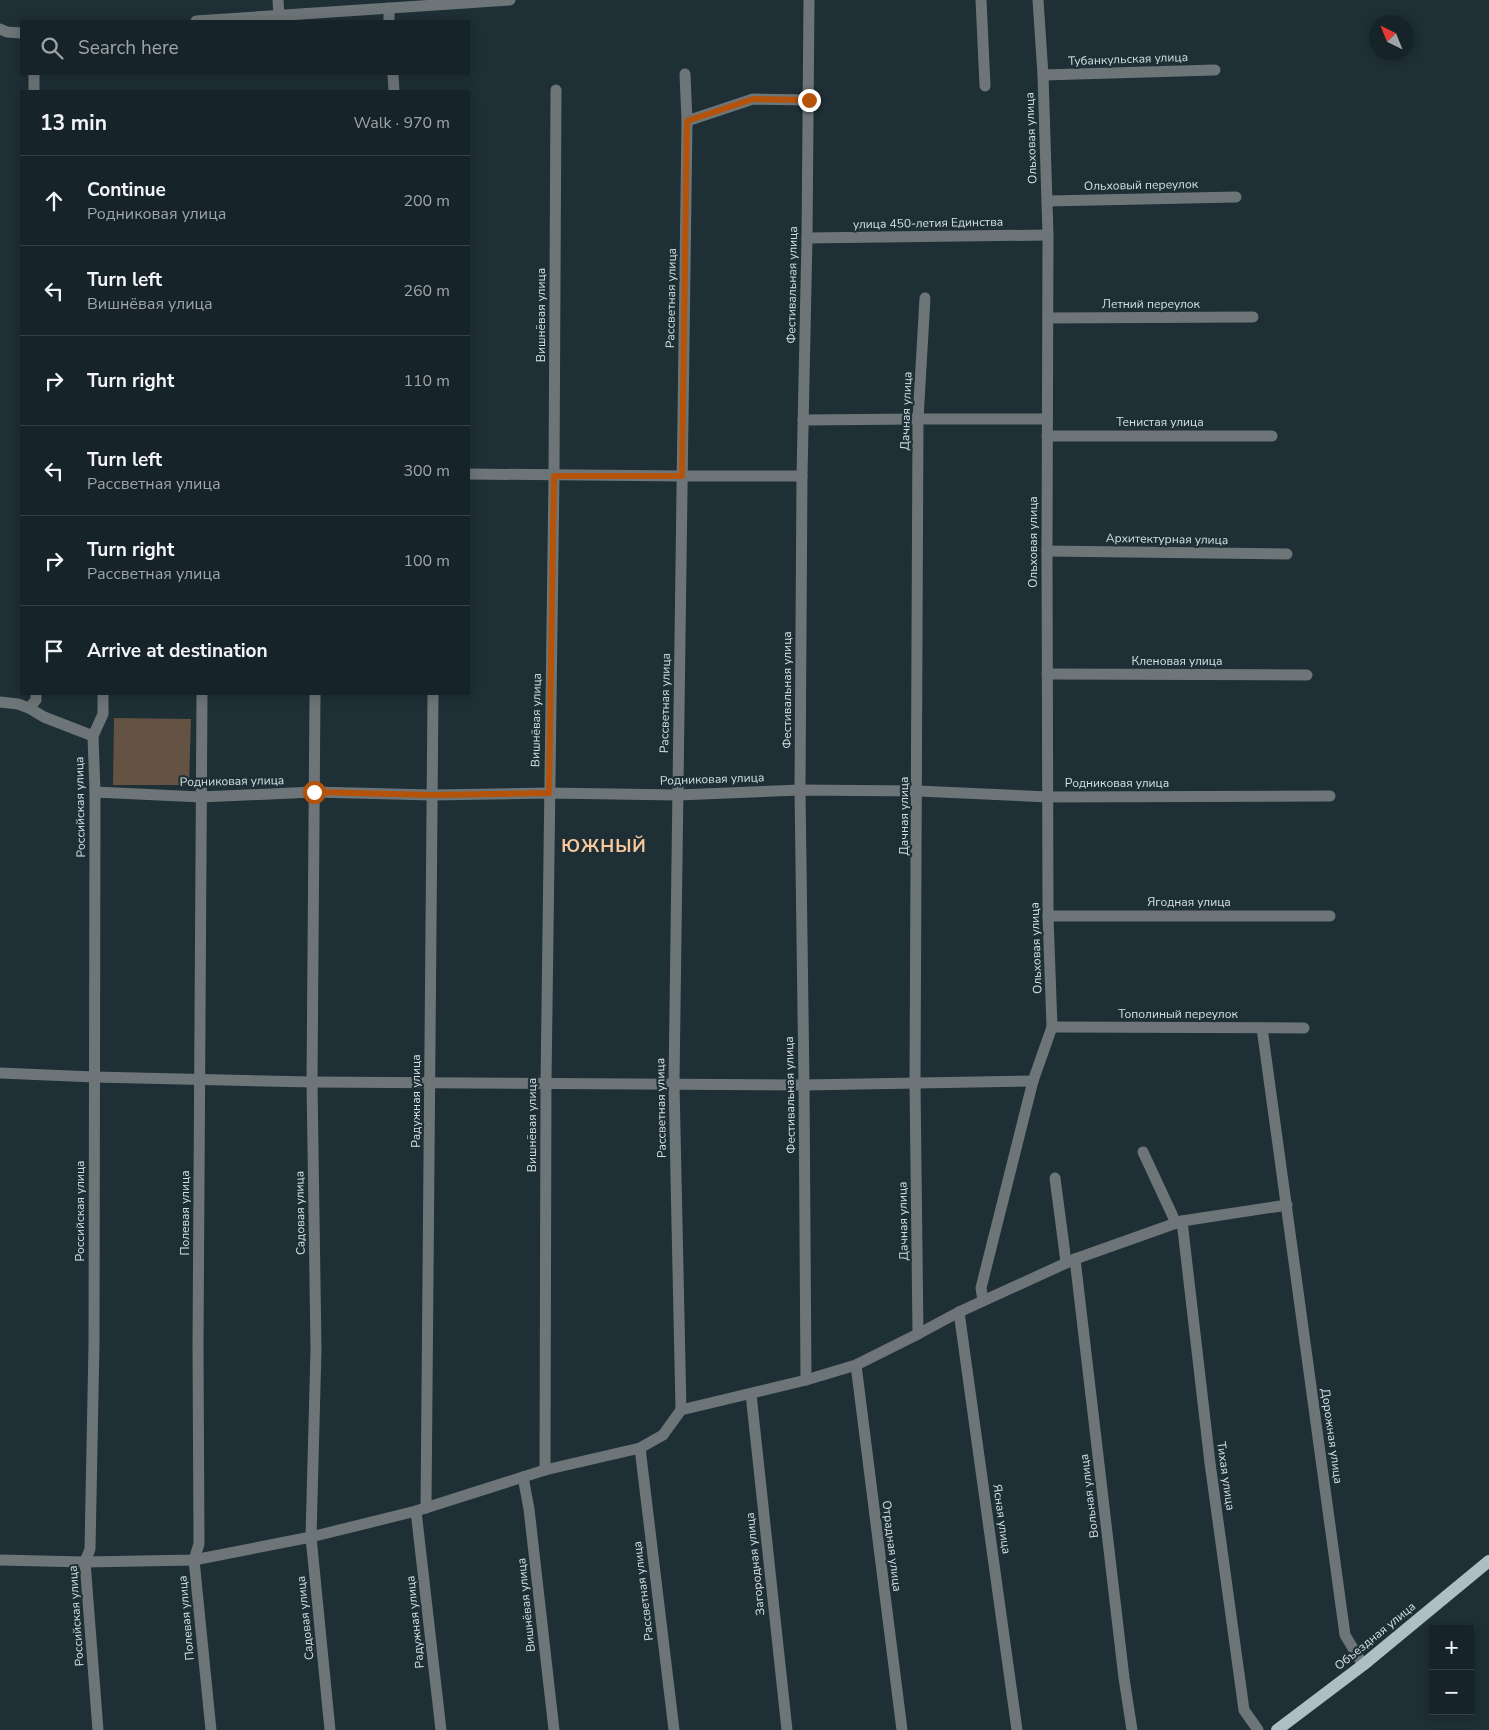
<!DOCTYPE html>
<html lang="en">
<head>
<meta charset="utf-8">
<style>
  :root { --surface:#162328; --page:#1f2b30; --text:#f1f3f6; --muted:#9ea4a8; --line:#354045 }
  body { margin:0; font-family:"Nunito Sans",sans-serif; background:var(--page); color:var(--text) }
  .controls { position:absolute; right:15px; bottom:15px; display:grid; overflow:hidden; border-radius:0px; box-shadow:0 2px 12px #0003 }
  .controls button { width:45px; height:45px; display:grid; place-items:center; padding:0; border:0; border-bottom:1px solid var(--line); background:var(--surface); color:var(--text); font:25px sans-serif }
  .compass { position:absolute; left:1369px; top:15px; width:45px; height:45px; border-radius:50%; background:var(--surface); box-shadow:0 2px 12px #0003; rotate:317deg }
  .stop { position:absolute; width:15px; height:15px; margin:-11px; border:4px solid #b45309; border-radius:50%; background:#fff }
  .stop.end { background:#b45309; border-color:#fff; box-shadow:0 1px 5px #0008 }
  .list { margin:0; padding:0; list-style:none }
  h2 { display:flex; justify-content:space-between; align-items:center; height:65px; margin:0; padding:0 20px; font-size:21px }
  h2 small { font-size:16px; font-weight:400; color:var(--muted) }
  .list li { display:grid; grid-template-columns:32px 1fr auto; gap:15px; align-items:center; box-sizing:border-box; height:90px; padding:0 20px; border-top:1px solid var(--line) }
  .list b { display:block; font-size:19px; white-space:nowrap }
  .list p { margin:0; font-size:16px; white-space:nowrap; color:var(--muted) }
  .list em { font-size:16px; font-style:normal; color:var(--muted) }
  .icon { flex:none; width:28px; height:28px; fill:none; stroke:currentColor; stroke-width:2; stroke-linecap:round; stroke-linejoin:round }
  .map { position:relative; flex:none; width:1489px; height:1730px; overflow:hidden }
  .search { position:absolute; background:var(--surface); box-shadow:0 2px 12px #0003; left:20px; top:20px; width:450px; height:55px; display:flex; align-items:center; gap:12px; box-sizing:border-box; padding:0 18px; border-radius:0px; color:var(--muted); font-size:19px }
  .panel { position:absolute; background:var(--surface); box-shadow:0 2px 12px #0003; left:20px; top:90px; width:450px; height:605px; border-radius:0px }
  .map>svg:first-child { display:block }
</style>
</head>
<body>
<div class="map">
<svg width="1489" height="1730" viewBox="0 0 1489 1730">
  <rect width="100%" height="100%" fill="#1e2f35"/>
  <!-- green -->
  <path fill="#645242" d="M114 718 191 719 189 785H113Z"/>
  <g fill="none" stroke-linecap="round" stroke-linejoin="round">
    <!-- minor -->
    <g stroke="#6d7578" stroke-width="11">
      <path d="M278 0 279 16"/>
      <path d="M981 0 985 86"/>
      <path d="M389 8V21"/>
      <path d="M196 21 510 0"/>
      <path d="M0 29 7 32 21 33"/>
      <path d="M34 74V91"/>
      <path d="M393 74 394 91"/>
      <path d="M685 74 687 121"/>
      <path d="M1043 75 1215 70"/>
      <path d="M1048 201 1236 197"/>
      <path d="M807 238 1048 235"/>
      <path d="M1048 318 1253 317"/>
      <path d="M803 420 918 419H1047"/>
      <path d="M1047 436H1272"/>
      <path d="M469 474 682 476H802"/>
      <path d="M1047 551 1287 554"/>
      <path d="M1047 674 1307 675"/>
      <path d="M202 694 198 1346 199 1544 194 1560 211 1730"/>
      <path d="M315 694 312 1082 316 1349 311 1537 330 1730"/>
      <path d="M0 702 18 704 29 708 44 717 93 736"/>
      <path d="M29 708 36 700V694"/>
      <path d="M95 792 201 797 314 792 432 795 549 793 678 795 800 790 918 791 1048 797 1330 796"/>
      <path d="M1048 916H1330"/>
      <path d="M1052 1027 1304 1028"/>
      <path d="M1262 1028 1345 1635 1363 1665"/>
      <path d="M0 1073 94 1077 312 1082 804 1085 1033 1081"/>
      <path d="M1143 1152 1176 1223"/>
      <path d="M1055 1178 1066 1262"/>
      <path d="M1182 1221 1210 1463 1244 1710 1258 1730"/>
      <path d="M1075 1259 1124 1678 1132 1730"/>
      <path d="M983 1300 981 1288 1033 1081 1052 1027 1048 916 1047 551 1048 235 1043 75 1038 0"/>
      <path d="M959 1312 1017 1730"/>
      <path d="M918 1334 915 1083 918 419 925 298"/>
      <path d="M856 1365 902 1730"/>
      <path d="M806 1380 804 1085 800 790 802 476 807 238 809 0"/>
      <path d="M751 1394 787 1730"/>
      <path d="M681 1410 674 1083 687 121 753 99 809 100"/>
      <path d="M640 1448 674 1730"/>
      <path d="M545 1470 546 1083 554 476 556 90"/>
      <path d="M523 1477 529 1509 554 1730"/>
      <path d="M426 1508 433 694"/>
      <path d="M416 1511 441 1730"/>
      <path d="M0 1560 85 1562 194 1560 311 1537 416 1511 545 1470 640 1448 663 1435 681 1410 806 1380 856 1365 918 1334 959 1312 1075 1259 1182 1221 1287 1205"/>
      <path d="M98 1730 85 1562 90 1549 94 1344 95 792 93 736 103 714V694"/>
    </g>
    <!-- major -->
    <path stroke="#adbec5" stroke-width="12" d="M1277 1730 1363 1665 1489 1561"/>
  </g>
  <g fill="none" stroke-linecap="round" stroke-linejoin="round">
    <!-- route -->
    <path stroke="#b45309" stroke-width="6" d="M314 792 432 795 549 793 554 476H682L687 121 753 99 809 100"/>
  </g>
  <g text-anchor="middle" stroke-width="4.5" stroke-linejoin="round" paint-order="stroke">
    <!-- street labels -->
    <g font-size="12" fill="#d5e0e3" stroke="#1e2f35">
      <text transform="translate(1128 59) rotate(-2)" y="4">Тубанкульская улица</text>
      <text transform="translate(1031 138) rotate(-92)" y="4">Ольховая улица</text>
      <text transform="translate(1141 185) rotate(-1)" y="4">Ольховый переулок</text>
      <text transform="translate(928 223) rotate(-1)" y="4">улица 450-летия Единства</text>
      <text transform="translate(792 285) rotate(-89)" y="4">Фестивальная улица</text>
      <text transform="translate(671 298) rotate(-89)" y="4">Рассветная улица</text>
      <text x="1151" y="308">Летний переулок</text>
      <text transform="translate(541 315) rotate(-90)" y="4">Вишнёвая улица</text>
      <text transform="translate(906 411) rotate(-88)" y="4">Дачная улица</text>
      <text x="1160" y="426">Тенистая улица</text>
      <text transform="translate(1167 539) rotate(1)" y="4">Архитектурная улица</text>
      <text transform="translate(1033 542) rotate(-90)" y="4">Ольховая улица</text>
      <text x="1177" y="665">Кленовая улица</text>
      <text transform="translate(787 690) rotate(-90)" y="4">Фестивальная улица</text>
      <text transform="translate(665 703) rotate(-89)" y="4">Рассветная улица</text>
      <text transform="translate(536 720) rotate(-89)" y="4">Вишнёвая улица</text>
      <text transform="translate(712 779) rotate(-2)" y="4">Родниковая улица</text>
      <text transform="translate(232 781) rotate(-1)" y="4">Родниковая улица</text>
      <text x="1117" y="787">Родниковая улица</text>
      <text transform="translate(80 807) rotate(-91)" y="4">Российская улица</text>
      <text transform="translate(904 816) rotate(-90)" y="4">Дачная улица</text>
      <text x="1189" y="906">Ягодная улица</text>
      <text transform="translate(1036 948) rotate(-92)" y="4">Ольховая улица</text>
      <text x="1178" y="1018">Тополиный переулок</text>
      <text transform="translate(790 1095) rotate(-91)" y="4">Фестивальная улица</text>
      <text transform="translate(416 1101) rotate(-90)" y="4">Радужная улица</text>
      <text transform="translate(661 1108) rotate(-91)" y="4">Рассветная улица</text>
      <text transform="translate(532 1125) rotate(-90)" y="4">Вишнёвая улица</text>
      <text transform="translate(80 1211) rotate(-90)" y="4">Российская улица</text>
      <text transform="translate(185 1213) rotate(-90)" y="4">Полевая улица</text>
      <text transform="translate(300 1213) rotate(-91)" y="4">Садовая улица</text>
      <text transform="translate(903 1221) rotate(-91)" y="4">Дачная улица</text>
      <text transform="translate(1332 1436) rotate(82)" y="4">Дорожная улица</text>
      <text transform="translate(1226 1476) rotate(82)" y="4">Тихая улица</text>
      <text transform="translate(1089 1496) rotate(-97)" y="4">Вольная улица</text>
      <text transform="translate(1002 1519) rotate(82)" y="4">Ясная улица</text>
      <text transform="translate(892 1546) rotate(83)" y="4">Отрадная улица</text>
      <text transform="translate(755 1564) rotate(-96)" y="4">Загородная улица</text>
      <text transform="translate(643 1591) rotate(-97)" y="4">Рассветная улица</text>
      <text transform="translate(526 1605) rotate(-96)" y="4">Вишнёвая улица</text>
      <text transform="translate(76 1616) rotate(-94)" y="4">Российская улица</text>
      <text transform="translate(186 1618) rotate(-95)" y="4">Полевая улица</text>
      <text transform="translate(305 1618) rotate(-96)" y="4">Садовая улица</text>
      <text transform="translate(415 1622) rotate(-96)" y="4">Радужная улица</text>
      <text transform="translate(1375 1636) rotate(-39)" y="4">Объездная улица</text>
    </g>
    <!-- district labels -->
    <g font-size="18" font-weight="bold" letter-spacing="1" fill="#f9c89c" stroke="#1e2f35">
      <text x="604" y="852">ЮЖНЫЙ</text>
    </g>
  </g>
</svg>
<div class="controls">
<button>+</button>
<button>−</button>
</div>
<svg class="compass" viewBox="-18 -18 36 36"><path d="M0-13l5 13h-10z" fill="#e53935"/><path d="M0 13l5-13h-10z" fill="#9ea4a8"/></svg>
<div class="stop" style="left:314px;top:792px"></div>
<div class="stop end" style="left:809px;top:100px"></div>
<div class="search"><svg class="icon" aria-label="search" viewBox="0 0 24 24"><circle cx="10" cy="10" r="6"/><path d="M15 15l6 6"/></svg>Search here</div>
<section class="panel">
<h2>13 min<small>Walk · 970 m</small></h2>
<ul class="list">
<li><svg class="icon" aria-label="ahead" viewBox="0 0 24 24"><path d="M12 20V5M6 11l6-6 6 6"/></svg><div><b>Continue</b><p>Родниковая улица</p></div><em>200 m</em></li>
<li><svg class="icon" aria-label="left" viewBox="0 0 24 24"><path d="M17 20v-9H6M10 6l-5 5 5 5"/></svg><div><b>Turn left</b><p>Вишнёвая улица</p></div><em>260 m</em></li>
<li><svg class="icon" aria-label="right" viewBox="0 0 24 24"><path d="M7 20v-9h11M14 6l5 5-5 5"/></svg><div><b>Turn right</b></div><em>110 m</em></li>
<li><svg class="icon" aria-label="left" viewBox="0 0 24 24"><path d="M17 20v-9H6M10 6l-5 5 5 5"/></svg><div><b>Turn left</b><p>Рассветная улица</p></div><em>300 m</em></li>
<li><svg class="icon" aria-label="right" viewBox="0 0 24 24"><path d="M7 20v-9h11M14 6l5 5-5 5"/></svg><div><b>Turn right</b><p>Рассветная улица</p></div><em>100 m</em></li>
<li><svg class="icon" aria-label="arrive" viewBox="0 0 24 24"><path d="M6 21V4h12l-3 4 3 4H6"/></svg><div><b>Arrive at destination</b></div></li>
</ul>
</section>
</div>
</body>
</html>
